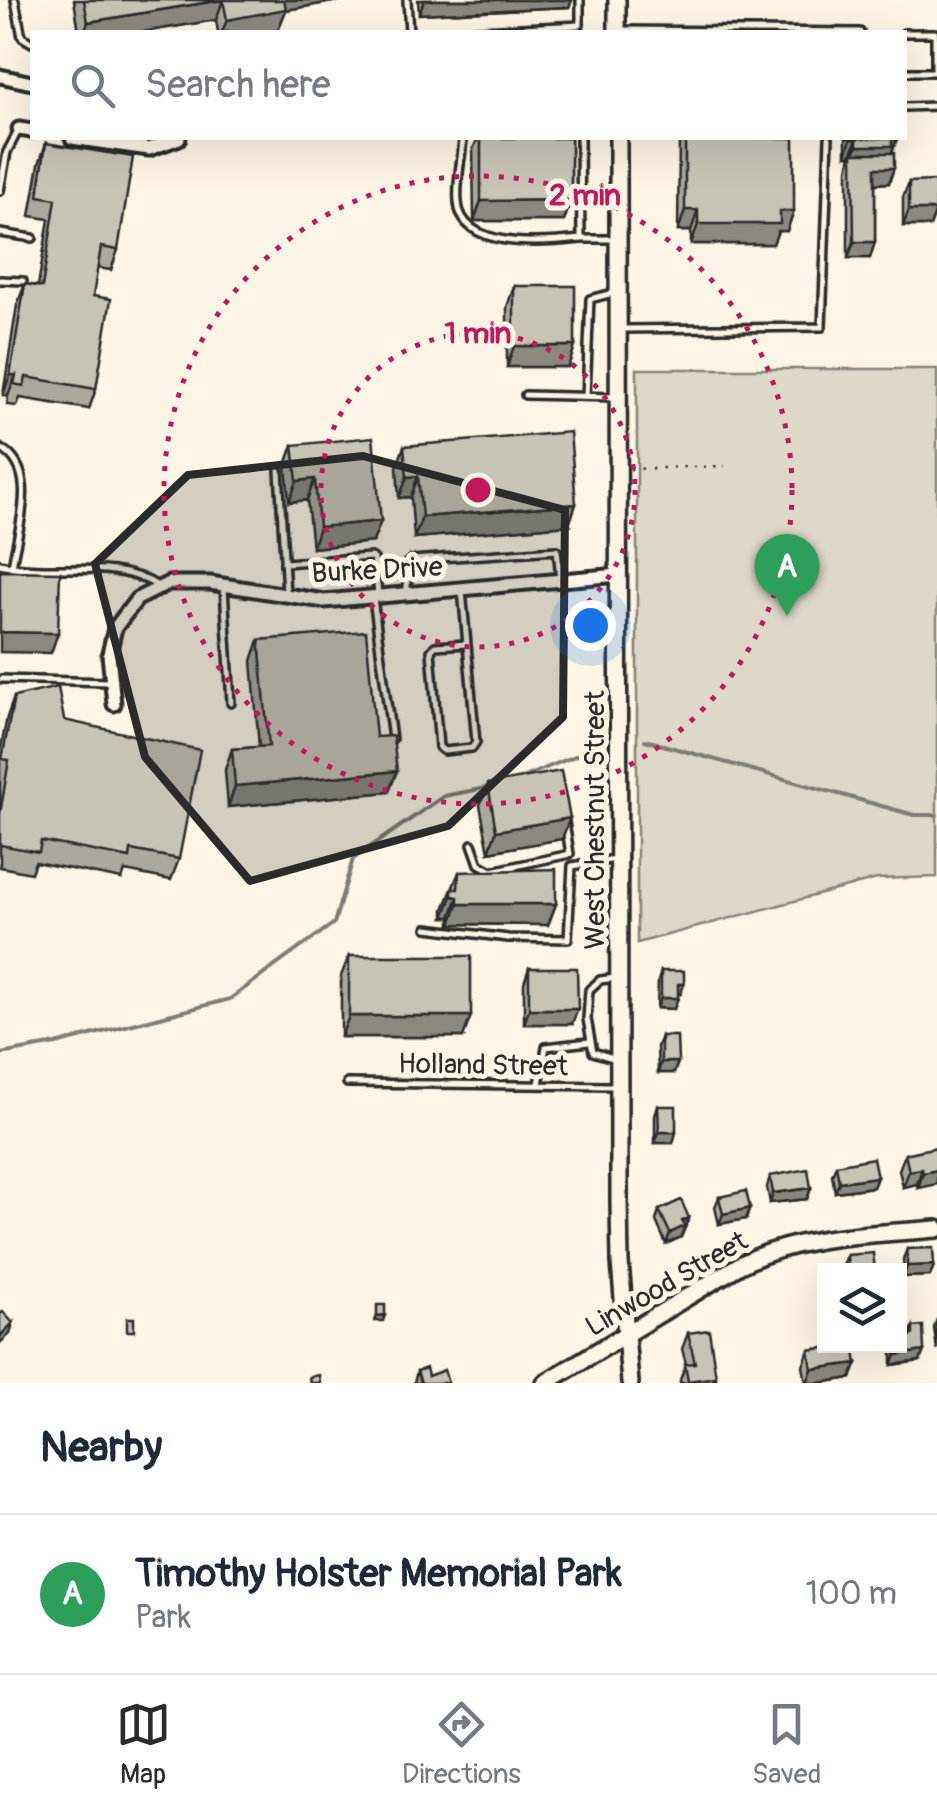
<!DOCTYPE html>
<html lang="en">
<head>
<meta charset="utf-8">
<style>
  :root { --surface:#fff; --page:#f6f6f7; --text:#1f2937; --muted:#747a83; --line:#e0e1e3; --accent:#2b2b2b }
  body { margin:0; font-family:Pangolin,sans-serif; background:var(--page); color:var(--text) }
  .controls { position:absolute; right:30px; bottom:30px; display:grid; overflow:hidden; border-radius:0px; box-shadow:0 10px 40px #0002 }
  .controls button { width:90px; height:90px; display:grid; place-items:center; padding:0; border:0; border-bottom:2px solid var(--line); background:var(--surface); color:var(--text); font:50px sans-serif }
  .you { position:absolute; left:590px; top:625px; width:35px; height:35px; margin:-25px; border:8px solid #fff; border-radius:50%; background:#1a73e8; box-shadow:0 0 0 15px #1a73e833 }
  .badge { display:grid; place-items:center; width:65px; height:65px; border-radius:50%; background:var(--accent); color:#fff; font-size:32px; font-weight:700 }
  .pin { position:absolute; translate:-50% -82px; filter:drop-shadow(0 2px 5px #0008) }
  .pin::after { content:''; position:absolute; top:52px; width:35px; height:30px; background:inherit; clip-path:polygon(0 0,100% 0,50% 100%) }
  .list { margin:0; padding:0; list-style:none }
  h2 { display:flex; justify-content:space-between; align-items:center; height:130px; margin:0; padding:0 40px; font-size:42px }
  h2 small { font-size:32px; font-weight:400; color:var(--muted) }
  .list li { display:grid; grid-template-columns:65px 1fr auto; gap:30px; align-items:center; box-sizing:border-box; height:160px; padding:0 40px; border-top:2px solid var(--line) }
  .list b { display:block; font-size:38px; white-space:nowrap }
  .list p { margin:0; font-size:32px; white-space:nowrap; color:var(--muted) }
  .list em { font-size:32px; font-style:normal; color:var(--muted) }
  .icon { flex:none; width:55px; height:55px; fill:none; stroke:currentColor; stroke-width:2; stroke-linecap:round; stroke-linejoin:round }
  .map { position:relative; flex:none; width:937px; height:1383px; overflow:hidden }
  .search { position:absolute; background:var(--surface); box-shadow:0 10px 40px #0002; left:30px; right:30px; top:30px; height:110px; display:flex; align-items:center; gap:25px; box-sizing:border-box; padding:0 35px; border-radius:0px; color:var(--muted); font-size:38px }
  .sheet { height:290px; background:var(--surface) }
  nav { display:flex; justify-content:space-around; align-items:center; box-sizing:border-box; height:140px; border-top:2px solid var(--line); background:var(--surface); font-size:28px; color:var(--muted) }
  nav a { display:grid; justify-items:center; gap:5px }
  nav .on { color:var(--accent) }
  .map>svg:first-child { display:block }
</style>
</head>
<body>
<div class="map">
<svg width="937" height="1383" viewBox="0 0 937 1383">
  <rect width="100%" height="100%" fill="#fcf5e5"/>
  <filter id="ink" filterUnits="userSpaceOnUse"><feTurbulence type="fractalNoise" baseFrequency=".01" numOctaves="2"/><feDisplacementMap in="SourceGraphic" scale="20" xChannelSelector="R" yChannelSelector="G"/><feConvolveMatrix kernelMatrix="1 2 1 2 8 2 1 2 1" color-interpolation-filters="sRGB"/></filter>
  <g filter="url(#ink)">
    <!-- green -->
    <path fill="#ded8ca" stroke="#84827a" stroke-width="2.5" d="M637 369H937V877L877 879 637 943Z"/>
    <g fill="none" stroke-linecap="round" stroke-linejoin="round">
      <!-- stream -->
      <g stroke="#7d7b74" stroke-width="4">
        <path d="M645 740 914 815H937"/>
        <path d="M519 779 580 754"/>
        <path d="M0 1054 56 1044 230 999 334 923 353 859 444 796 491 787"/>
      </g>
      <!-- lane casing -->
      <g stroke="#2b2b2b" stroke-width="12">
        <g id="lane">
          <path d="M15 0 22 37 32 43"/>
          <path d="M407 0 409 32"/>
          <path d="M620 30 860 32"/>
          <path d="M440 32 580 25V0"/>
          <path d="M904 33H935V72H904"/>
          <path d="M904 107 937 106"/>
          <path d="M463 138C462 158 456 181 458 202 461 251 546 243 581 239"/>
          <path d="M580 138 581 239H615"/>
          <path d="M0 191 7 152 18 131"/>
          <path d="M0 233 33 238"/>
          <path d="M0 280 23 281"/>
          <path d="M621 329 822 327 829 138"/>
          <path d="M525 395 615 397"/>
          <path d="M586 396 590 299 613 293"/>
          <path d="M0 448C41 469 17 530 12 567"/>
          <path d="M279 470 286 593"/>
          <path d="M284 563 371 557 374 559 378 594"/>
          <path d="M0 564C51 577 112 557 158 586"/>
          <path d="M224 588 231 703"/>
          <path d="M462 590 476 742 472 748 444 751 439 747 431 651 435 646 467 644"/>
          <path d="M407 592V563L411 560 557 550 560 577"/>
          <path d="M373 598 392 739"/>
          <path d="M2 679 109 682"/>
          <path d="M472 844 479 864 492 871 570 854 565 822"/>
          <path d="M427 928 508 938 568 939 572 866 616 859"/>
          <path d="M616 1059 593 1052 587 1019 589 990 600 980 616 978"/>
          <path d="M347 1083 614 1086"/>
          <path d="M539 1084 546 1047 589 1042"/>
        </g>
      </g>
      <!-- street casing -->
      <g stroke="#2b2b2b" stroke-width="19">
        <g id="street">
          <path d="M0 76 32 83"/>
          <path d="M19 129 32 131"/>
          <path d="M72 138 149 149 179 138"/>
          <path d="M114 704 109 654 115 628 137 599 169 583H210L324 601 619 575"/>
        </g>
      </g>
      <!-- secondary casing -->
      <g stroke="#2b2b2b" stroke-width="22">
        <g id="secondary">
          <path d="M617 0V32"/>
          <path d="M618 138 619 1201 620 1262 630 1383"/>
          <path d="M545 1383 740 1265C800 1234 871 1235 937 1229"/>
        </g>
      </g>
      <!-- path -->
      <path stroke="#2b2b2b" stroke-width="2.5" stroke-dasharray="2.5 8" stroke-linecap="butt" d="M630 469 725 466"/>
      <!-- lane -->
      <use href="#lane" stroke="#fcf5e5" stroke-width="5"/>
      <!-- street -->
      <use href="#street" stroke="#fcf5e5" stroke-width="11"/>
      <!-- secondary -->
      <use href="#secondary" stroke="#fcf5e5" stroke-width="15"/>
    </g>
    <!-- wall -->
    <g fill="#aca89d" stroke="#2b2b2b" stroke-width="2.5">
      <path d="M74 0H344L286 10 278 30 262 32H218L216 20 143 32H79Z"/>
      <path d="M418 0H572L569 7 419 14Z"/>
      <path d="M478 138H571V200L564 221H474L473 149Z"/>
      <path d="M679 138H794L787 231H778L773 244H691V231H678Z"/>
      <path d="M846 138H897L892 153 889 183 875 184V242L870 258H848V169L851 155H846Z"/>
      <path d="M46 143 118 250 111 270 97 268 93 296 96 389 89 409 20 398 17 406 7 405 8 396 3 395 17 305 25 284 38 286 49 219 30 216 39 164Z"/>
      <path d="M909 182 936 210 930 226H903V197Z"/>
      <path d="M514 286 575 346 568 367H507V307Z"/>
      <path d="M293 445 373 542 312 548 307 500 289 502 286 465Z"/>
      <path d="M404 446 569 525 414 538 411 497 399 498 397 467Z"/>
      <path d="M259 640 376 737 389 792 228 807 225 770 232 749 259 747 252 661Z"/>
      <path d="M14 697 64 720 179 859 171 880 125 871 122 879 35 862 31 873 0 867V752L7 717Z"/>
      <path d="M488 784 562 839 489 852 480 805Z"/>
      <path d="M459 872 556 904 548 925 451 924V917H444V909Z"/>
      <path d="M349 956 463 1037H341V976Z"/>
      <path d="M529 968 572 1024H524V983Z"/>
      <path d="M661 971 680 994H678L674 1009 657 1008 658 981Z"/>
      <path d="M661 1036 678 1062 674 1073H658L657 1047Z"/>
      <path d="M658 1106 676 1132 673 1143H655V1116Z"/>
      <path d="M937 1147V1184L918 1188 917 1184 903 1187 899 1170 905 1154Z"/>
      <path d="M836 1165 877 1177 873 1187 835 1192 832 1175Z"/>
      <path d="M770 1176 811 1188 807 1199 770 1203 767 1187Z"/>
      <path d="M719 1197 746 1219 719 1224 715 1207Z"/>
      <path d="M659 1210 689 1218 681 1237 666 1244 656 1221Z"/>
      <path d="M907 1249 934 1265 930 1276 904 1277 903 1259Z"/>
      <path d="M847 1255 875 1270H844L843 1266Z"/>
      <path d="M937 1319V1350L934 1328Z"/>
      <path d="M913 1327 920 1361 892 1365V1351L894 1346H900L910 1336Z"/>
      <path d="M688 1333 716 1377 714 1383H680V1380L686 1364 682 1349Z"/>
      <path d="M826 1346H841L851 1378 819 1383H806L803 1366 809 1350 825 1348Z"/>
      <path d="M417 1371 428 1376 448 1383H414Z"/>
    </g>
    <!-- shaded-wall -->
    <g fill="#8c8880" stroke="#2b2b2b" stroke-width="2.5">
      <path d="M223 0 216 20 143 32H84L88 22Z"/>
      <path d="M279 0H344L286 10 278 30 262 32H222L227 20Z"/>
      <path d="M424 0H572L569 7 419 14Z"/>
      <path d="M851 139H857L851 155H846Z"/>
      <path d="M892 139H897L891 154 853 155 857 146Z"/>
      <path d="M875 168H894L889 183 869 184Z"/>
      <path d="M571 200 564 221H474L481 201Z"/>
      <path d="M685 210H698L691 231H678Z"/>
      <path d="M909 210H936L930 226H903Z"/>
      <path d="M780 211H794L787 231H778L773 244H691L698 224Z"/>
      <path d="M854 242H875L870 258H848Z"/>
      <path d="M514 346H575L568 367H507Z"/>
      <path d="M10 375H16L8 396 3 395Z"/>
      <path d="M418 476 411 497 399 498 407 477Z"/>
      <path d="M315 479 307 500 289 502 297 481Z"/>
      <path d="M576 504 569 525 414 538 422 517Z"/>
      <path d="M381 521 373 542 312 548 319 527Z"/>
      <path d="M0 632 58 633 51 653 0 652Z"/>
      <path d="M397 771 389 792 228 807 235 786Z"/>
      <path d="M570 818 562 839 489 852 496 831Z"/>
      <path d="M452 896 458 897 451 917H444Z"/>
      <path d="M458 904H556L548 925 451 924Z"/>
      <path d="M678 984H684L680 994H674Z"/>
      <path d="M661 998H678L674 1009 657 1008Z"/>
      <path d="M529 1009H578L572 1024H524Z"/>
      <path d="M349 1016H471L463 1037H341Z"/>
      <path d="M661 1062H678L674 1073H658Z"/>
      <path d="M659 1132H676L673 1143H655Z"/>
      <path d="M922 1169 917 1184 903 1187 909 1171Z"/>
      <path d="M937 1170V1184L918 1188 923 1173Z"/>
      <path d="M877 1177 873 1187 835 1192 839 1182Z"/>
      <path d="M811 1188 807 1199 770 1203 773 1193Z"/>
      <path d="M750 1208 746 1219 719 1224 723 1214Z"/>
      <path d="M689 1218 681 1237 666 1244 670 1233 682 1221Z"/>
      <path d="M934 1265 930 1276 904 1277 907 1266Z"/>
      <path d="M385 1315 383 1321H375L377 1316Z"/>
      <path d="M13 1323 10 1334 0 1343V1336Z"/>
      <path d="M924 1351 920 1361 892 1365 896 1355Z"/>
      <path d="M857 1363 851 1378 819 1383H807L812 1369Z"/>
      <path d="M716 1377 714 1383H687L688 1381Z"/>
    </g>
    <!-- building -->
    <g fill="#c8c3b7" stroke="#2b2b2b" stroke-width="2.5">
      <path d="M84 0H221L88 22Z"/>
      <path d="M223 0H284L286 9 227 20Z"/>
      <path d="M481 138H571V200L481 201Z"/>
      <path d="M685 138H794V211H780V224H698V210H685Z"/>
      <path d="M851 138H897V139H892V146H857V139H851Z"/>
      <path d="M46 143 133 157 118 250 101 247 93 296 111 299 96 389 26 377 24 386 14 384 16 375H10L25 284 42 287 56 199 38 196Z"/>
      <path d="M853 153H894V168H875V242H854Z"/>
      <path d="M935 181 936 210H909V182Z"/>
      <rect x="514" y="286" width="61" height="60"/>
      <path d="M570 432 576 504 422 517 418 476 407 477 404 446Z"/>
      <path d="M373 437 381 521 319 527 315 479 297 481 293 445Z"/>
      <path d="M0 571 60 572 58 633 0 632Z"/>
      <path d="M366 631 376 737 393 736 397 771 235 786 232 749 269 746 259 640Z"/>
      <path d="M58 687 64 720 200 750 179 859 131 850 130 858 41 841 39 852 0 845V814L9 760 2 759 14 697Z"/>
      <path d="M561 771 570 818 496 831 488 784Z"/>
      <path d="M556 869V904H458V897L452 896V889H458L459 872Z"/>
      <rect x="349" y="956" width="122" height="60"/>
      <path d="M529 968H577L578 1009H529Z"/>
      <path d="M661 971H684V984H678V998H661Z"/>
      <path d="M661 1036H677L678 1062H661Z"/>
      <path d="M658 1106H676V1132H659Z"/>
      <path d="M937 1147V1170L923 1173 922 1169 909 1171 905 1154Z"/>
      <path d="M873 1158 877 1177 839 1182 836 1165Z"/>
      <path d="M808 1169 811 1188 773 1193 770 1176Z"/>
      <path d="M746 1191 750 1208 723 1214 719 1197Z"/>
      <path d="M681 1200 689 1218 682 1221 685 1226 670 1233 659 1210Z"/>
      <path d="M933 1248 934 1265 907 1266V1249Z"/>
      <path d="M873 1253 875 1270H848L847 1255Z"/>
      <path d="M377 1305H385V1315L377 1316Z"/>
      <path d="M3 1312 13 1323 0 1336V1314Z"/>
      <rect x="127" y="1318" width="7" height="13"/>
      <path d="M923 1326 924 1351 896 1355V1346H900V1339L913 1335V1327Z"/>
      <path d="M709 1330 716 1377 688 1381 685 1364 695 1363 688 1333Z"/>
      <path d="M831 1346H854L857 1363 812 1369 809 1350 831 1347Z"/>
      <path d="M426 1368 428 1376 444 1370 448 1383H421L417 1371Z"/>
      <path d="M319 1375 320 1383H310L309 1377Z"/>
    </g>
  </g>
  <!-- marked area -->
  <path fill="#2b2b2b" fill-opacity="0.2" stroke="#2b2b2b" stroke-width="8" stroke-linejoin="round" d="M363 456 565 510 563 717 448 826 250 881 145 757 95 564 188 475Z"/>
  <!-- distance rings -->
  <g fill="none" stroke="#c2185b" stroke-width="5" stroke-dasharray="5 10">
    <circle cx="478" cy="490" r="157"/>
    <circle cx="478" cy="490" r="314"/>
  </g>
  <g text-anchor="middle" stroke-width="10" stroke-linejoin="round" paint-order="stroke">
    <!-- street labels -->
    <g font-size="28" fill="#2b2b2b" stroke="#fcf5e5">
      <text transform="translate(377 569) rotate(-3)" y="10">Burke Drive</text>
      <text transform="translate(594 820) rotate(-90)" y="10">West Chestnut Street</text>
      <text transform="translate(483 1064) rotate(1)" y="10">Holland Street</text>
      <text transform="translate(666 1283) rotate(-30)" y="10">Linwood Street</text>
    </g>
  </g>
  <circle cx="478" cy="490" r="15" fill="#c2185b" stroke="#fcf5e5" stroke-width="5"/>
  <g font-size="30" text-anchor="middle" font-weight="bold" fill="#c2185b" stroke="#fcf5e5" stroke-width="10" stroke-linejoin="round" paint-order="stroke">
    <text x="585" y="205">2 min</text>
    <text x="478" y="343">1 min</text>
  </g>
</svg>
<div class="controls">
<button><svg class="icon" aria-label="layers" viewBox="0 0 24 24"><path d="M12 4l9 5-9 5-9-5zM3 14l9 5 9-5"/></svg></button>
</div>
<div class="you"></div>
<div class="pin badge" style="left:787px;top:616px;background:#2e9e5b">A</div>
<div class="search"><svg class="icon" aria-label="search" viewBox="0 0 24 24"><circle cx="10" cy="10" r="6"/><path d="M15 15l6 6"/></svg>Search here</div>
</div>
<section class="sheet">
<h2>Nearby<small></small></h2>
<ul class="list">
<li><span class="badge" style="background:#2e9e5b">A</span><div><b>Timothy Holster Memorial Park</b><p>Park</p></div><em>100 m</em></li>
</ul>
</section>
<nav>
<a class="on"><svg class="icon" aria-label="map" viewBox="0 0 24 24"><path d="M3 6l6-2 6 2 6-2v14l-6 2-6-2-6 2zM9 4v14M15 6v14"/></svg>Map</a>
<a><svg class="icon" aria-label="directions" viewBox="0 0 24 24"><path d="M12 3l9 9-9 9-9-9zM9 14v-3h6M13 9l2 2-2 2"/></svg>Directions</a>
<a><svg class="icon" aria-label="saved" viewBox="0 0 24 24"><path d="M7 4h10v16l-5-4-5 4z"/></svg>Saved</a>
</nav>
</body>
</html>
